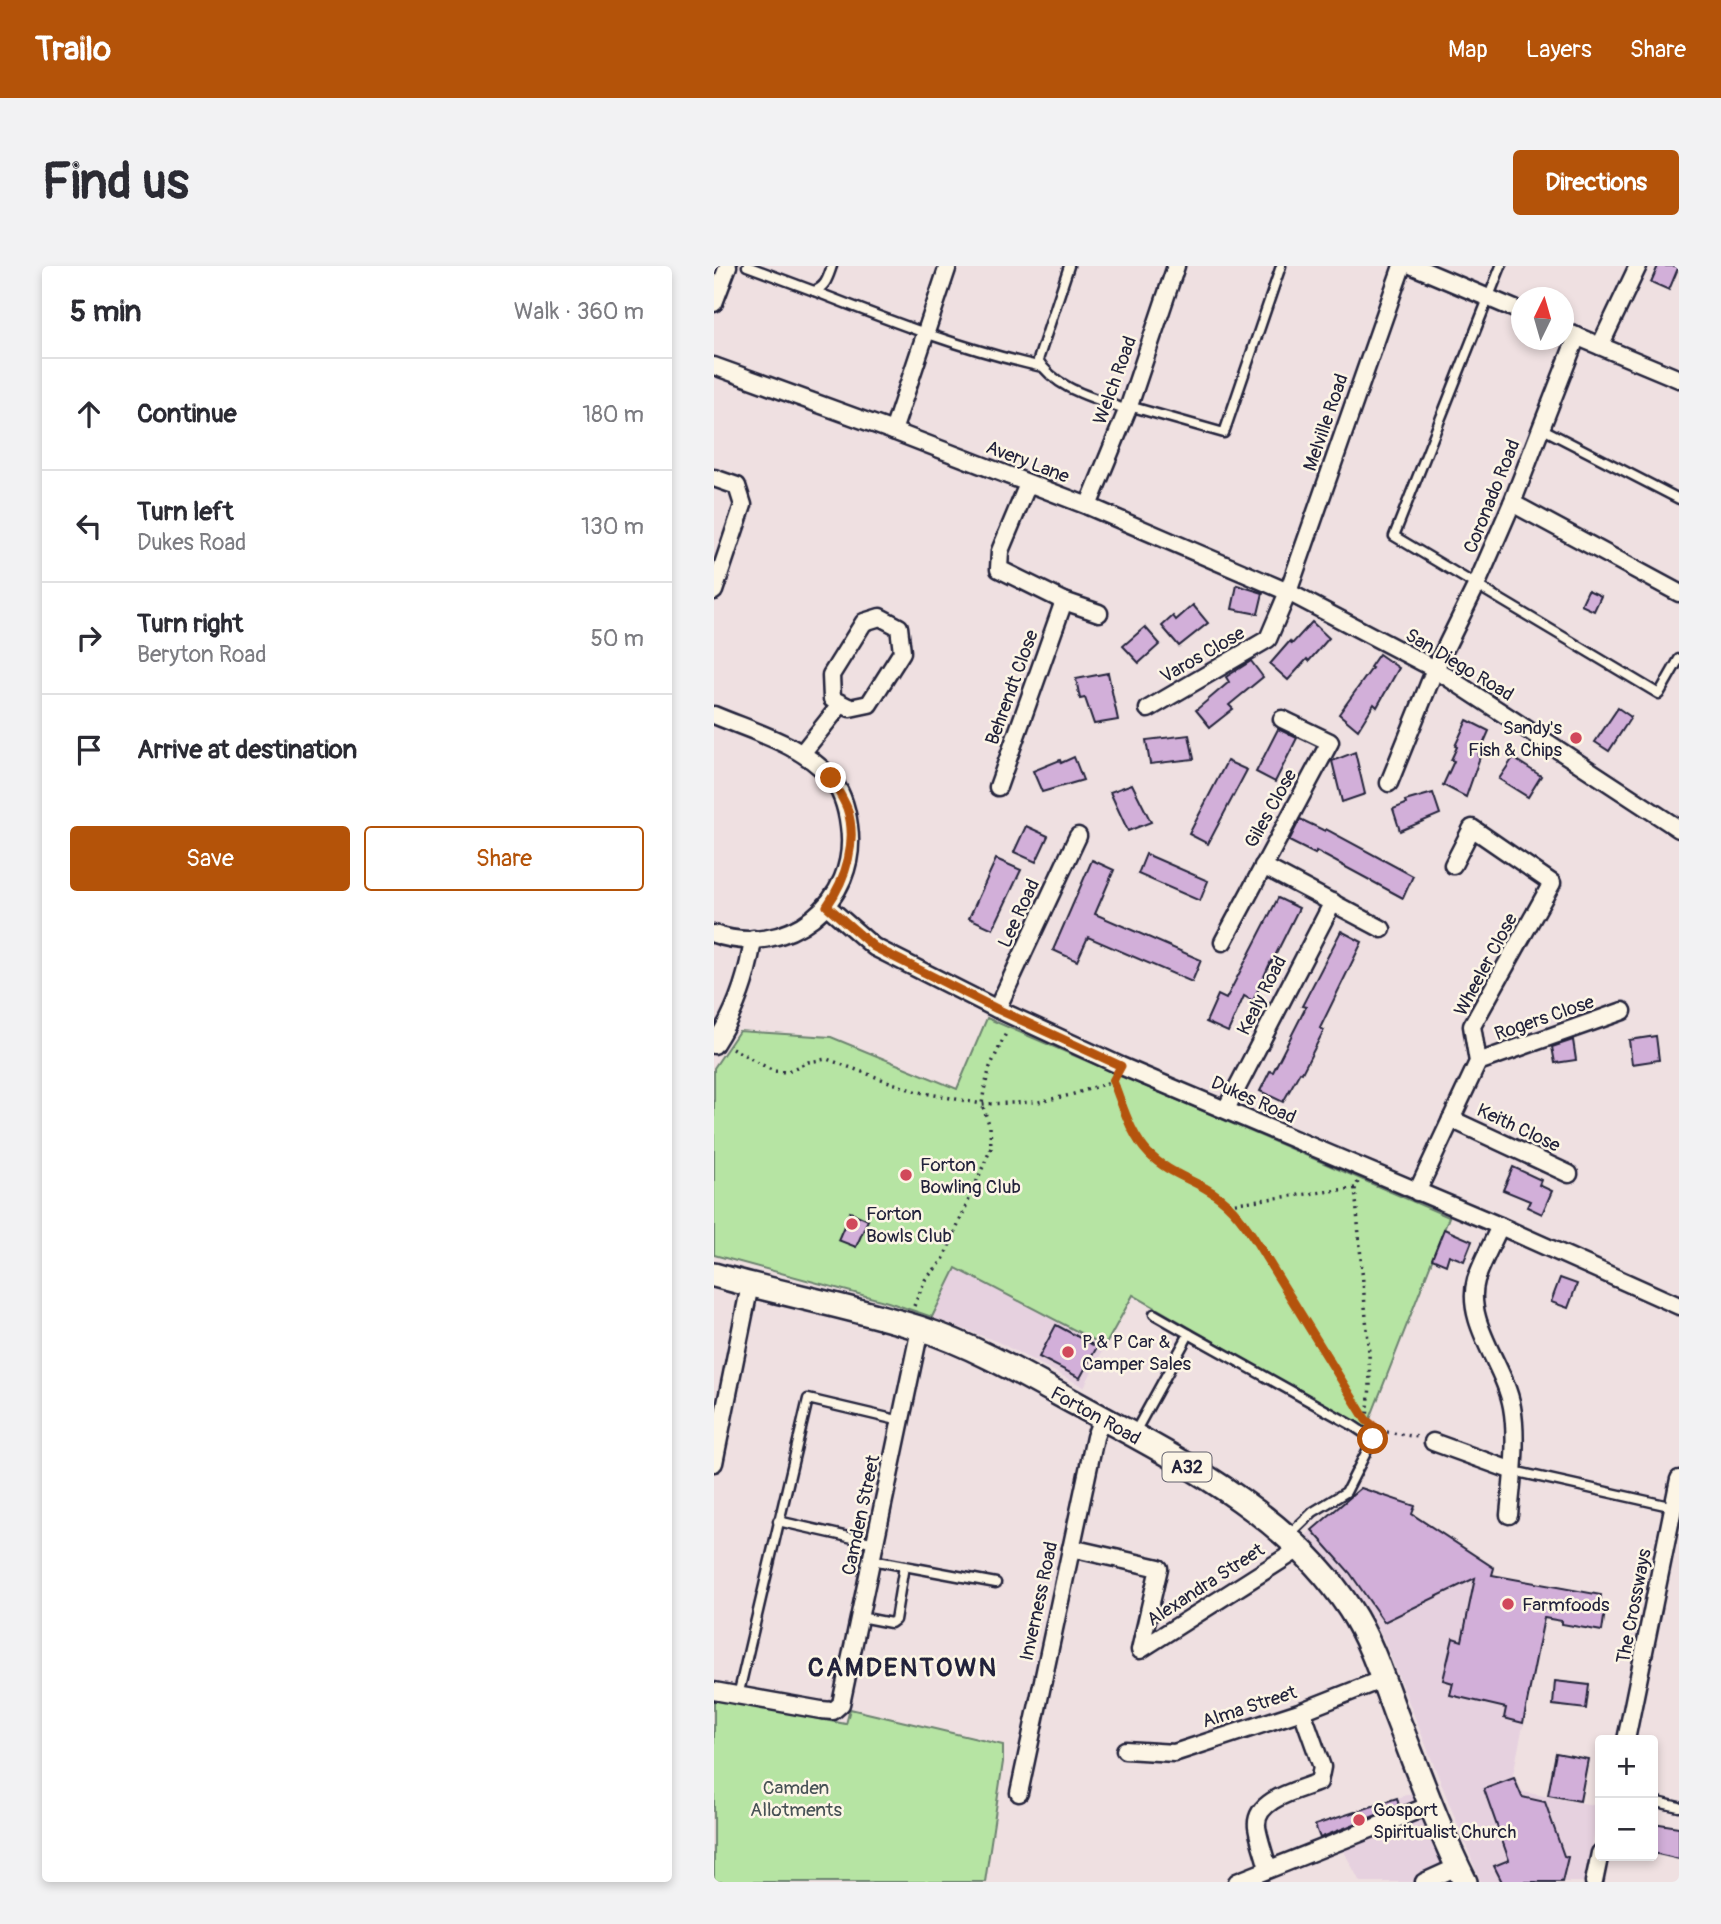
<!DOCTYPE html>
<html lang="en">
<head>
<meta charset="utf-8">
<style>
  :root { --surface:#fff; --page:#f2f2f3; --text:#2b2b33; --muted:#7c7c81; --line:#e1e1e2; --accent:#b45309 }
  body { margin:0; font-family:Pangolin,sans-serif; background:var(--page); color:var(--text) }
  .controls { position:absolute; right:21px; bottom:21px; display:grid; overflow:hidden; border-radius:7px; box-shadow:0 4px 10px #0003 }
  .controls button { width:63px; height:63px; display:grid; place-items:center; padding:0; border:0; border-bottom:2px solid var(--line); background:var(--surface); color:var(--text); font:35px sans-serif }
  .compass { position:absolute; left:797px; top:21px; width:63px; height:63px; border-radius:50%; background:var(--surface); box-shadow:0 4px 10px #0003; rotate:5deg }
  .stop { position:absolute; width:21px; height:21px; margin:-16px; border:5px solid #b45309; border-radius:50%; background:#fff }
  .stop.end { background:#b45309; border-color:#fff; box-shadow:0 2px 7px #0008 }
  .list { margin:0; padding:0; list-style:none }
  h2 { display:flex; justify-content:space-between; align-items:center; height:91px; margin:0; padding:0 28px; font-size:30px }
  h2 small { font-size:23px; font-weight:400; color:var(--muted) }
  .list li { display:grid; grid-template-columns:46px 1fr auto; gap:21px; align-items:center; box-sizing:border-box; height:112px; padding:0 28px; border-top:2px solid var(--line) }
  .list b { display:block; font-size:26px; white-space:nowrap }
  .list p { margin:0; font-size:23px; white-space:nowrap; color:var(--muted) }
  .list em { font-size:23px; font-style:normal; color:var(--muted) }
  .actions { display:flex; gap:14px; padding:21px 28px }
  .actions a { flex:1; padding:16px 0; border:2px solid var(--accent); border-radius:7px; text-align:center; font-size:24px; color:var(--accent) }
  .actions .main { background:var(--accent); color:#fff }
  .icon { flex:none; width:38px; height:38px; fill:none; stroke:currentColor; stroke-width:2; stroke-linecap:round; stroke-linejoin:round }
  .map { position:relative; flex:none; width:965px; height:1616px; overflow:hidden; border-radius:7px }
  header { display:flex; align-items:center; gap:42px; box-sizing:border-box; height:98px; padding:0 35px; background:var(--accent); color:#fff }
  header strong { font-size:33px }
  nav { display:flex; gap:38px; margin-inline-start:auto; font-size:24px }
  .intro { display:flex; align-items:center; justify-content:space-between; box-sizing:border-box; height:168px; padding:0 42px }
  h1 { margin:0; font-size:49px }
  .button { padding:18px 32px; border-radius:7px; background:var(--accent); color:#fff; font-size:24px; font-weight:700 }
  main { display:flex; gap:42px; padding:0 42px }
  aside { flex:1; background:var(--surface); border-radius:7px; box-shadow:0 4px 10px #0003 }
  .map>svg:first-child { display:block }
</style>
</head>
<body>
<header>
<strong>Trailo</strong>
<nav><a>Map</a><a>Layers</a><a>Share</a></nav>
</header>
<div class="intro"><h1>Find us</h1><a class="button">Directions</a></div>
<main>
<aside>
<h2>5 min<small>Walk · 360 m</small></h2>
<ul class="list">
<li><svg class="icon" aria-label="ahead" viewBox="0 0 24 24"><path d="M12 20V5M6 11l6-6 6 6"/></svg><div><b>Continue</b></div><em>180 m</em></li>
<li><svg class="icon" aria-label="left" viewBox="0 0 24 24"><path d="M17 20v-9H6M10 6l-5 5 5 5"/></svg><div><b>Turn left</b><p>Dukes Road</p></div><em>130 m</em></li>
<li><svg class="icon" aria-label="right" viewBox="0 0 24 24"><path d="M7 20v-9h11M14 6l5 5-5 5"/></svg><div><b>Turn right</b><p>Beryton Road</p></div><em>50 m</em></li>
<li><svg class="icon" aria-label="arrive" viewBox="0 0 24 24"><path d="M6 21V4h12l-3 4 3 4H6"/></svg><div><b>Arrive at destination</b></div></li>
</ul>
<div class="actions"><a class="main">Save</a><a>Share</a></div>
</aside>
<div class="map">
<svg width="965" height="1616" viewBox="0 0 965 1616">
  <rect width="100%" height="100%" fill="#efe0e1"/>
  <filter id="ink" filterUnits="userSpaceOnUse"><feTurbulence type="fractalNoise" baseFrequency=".0143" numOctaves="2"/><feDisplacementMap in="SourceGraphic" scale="14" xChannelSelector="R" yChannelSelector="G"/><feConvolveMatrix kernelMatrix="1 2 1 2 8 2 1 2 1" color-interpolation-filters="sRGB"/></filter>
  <g filter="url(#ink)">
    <!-- built -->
    <g fill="#e6d1df">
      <path d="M242 1002 391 1080 370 1121 284 1076 218 1051Z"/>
      <path d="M647 1222 701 1240 699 1248 780 1302 779 1309 837 1321 799 1509 809 1526 885 1540 872 1616H767L765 1612 669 1372 650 1338 625 1306 592 1269Z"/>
      <path d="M700 1526 736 1616H646L623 1572 607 1578 601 1563Z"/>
    </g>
    <!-- green -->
    <g fill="#b6e4a3" stroke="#6c836f" stroke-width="2">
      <path d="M273 752 735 951 652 1163 419 1029 391 1080 242 1002 218 1051 174 1036 0 989V802L25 765 117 771 243 823Z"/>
      <path d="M0 1433 132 1458 136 1443 289 1479V1496L271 1616H0Z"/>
    </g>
    <!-- building -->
    <g fill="#d2afd9" stroke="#22223b" stroke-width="2">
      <path d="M944 0H965L955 24 937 16Z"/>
      <path d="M523 319 549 327 544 348 518 343Z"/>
      <path d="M874 324 887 330 880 345 867 339Z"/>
      <path d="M479 339 494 357 465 380 448 360 459 350 462 354Z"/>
      <path d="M598 356 615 372 595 395 593 393 574 414 556 398 576 375 578 378Z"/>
      <path d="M431 361 446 378 425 397 409 380Z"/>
      <path d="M665 388 685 402 663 441 660 438 644 464 625 448 658 402 656 401Z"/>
      <path d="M537 395 549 411 515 439 519 443 496 461 482 444 515 416 512 411Z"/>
      <path d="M394 407 404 454 380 458 371 432 366 433 362 413Z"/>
      <path d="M904 442 917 451 895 485 881 476Z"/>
      <path d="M753 454 775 465 764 490 766 491 752 531 729 519 740 495 737 494 743 481 741 480Z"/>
      <path d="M564 463 583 472 561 516 542 506Z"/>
      <path d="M475 469 480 493 436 498 432 474Z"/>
      <path d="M641 486 651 528 628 536 618 495Z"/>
      <path d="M360 491 369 514 328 526 319 505 346 494 347 497Z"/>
      <path d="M799 492 827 510 814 531 785 513Z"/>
      <path d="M513 495 533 504 494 578 475 568Z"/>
      <path d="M418 518 437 556 414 565 396 526Z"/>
      <path d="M719 527 726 548 686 565 679 543 692 538 691 535Z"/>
      <path d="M586 553 611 565 612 563 699 610 689 632 602 585 601 588 575 575Z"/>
      <path d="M312 560 334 570 322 596 300 586Z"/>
      <path d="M432 588 494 615 486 635 424 608Z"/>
      <path d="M282 593 307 604 279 663 255 652Z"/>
      <path d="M378 594 400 604 381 648 487 694 478 716 374 671 363 695 339 684Z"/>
      <path d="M564 632 585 642 558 696 557 695 539 735 530 730 514 766 492 756 504 729 512 733Z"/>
      <path d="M627 665 648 676 606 762 610 764 588 807 586 806 569 836 546 825 556 805 559 806 592 741 588 740Z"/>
      <path d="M942 770 945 794 918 798 915 774Z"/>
      <path d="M859 774 862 794 841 797 838 781Z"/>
      <path d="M799 901 827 914 825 919 838 925 828 948 813 941 816 935 789 924Z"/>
      <path d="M136 946 154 954 142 981 124 974Z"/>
      <path d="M730 963 758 975 750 995 735 989 732 999 718 993Z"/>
      <path d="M846 1012 863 1018 854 1042 837 1036Z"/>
      <path d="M342 1059 383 1081 366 1112 325 1091Z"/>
      <path d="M647 1222 701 1240 698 1248 780 1302 778 1309 887 1329 886 1337 892 1338 888 1365 848 1358V1355L830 1352 809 1457 790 1452 792 1442 736 1429 739 1417 729 1414 739 1372 748 1375 761 1312 670 1356 636 1307 598 1264Z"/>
      <path d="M841 1415 875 1419 872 1443 839 1439Z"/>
      <path d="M842 1487 874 1493 866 1535 834 1529Z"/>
      <path d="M800 1512 808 1531 831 1536 850 1590 854 1591 848 1616H788L780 1600 795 1594 770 1523Z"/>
      <path d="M683 1532 685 1540 606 1572 601 1559Z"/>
      <path d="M939 1557 965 1561V1593L939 1587Z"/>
    </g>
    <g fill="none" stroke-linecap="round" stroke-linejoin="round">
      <!-- service casing -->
      <g stroke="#22223b" stroke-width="13">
        <g id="service">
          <path d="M33 0 100 25C112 21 114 11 118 0"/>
          <path d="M355 0 324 94C342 124 382 132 413 144"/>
          <path d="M787 0 680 270 945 428 965 393"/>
          <path d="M100 25C176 55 248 83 328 101"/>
          <path d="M415 140 510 167 567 0"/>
          <path d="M827 162 965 233"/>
          <path d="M440 1048 475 1068"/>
          <path d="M421 1166 475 1068 638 1159 659 1173 632 1226 599 1246 575 1269"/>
          <path d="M799 1205 960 1241"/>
          <path d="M64 1255 161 1277"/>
          <path d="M158 1294 282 1317"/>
          <path d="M146 1351 177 1357 181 1354 190 1300"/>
          <path d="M24 1430 94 1133 187 1155"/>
          <path d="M939 1535 965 1541"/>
        </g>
      </g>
      <!-- minor casing -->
      <g stroke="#22223b" stroke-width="21">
        <g id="minor">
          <path d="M699 0 808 46"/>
          <path d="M0 37 14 0"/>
          <path d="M850 65 965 113"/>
          <path d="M886 80 924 0"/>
          <path d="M0 100 179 165 374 240 574 326 721 403 965 563"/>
          <path d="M179 165 234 0"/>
          <path d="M0 212 23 220 29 239 0 325"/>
          <path d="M314 218 286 285 285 303 350 335 385 347"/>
          <path d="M798 237 965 327"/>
          <path d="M374 240 415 140 462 0"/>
          <path d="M166 351 185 361 188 386 155 438 136 442 118 433 117 409 150 356Z"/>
          <path d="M434 443 554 373 574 326 688 0"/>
          <path d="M0 449C40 466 87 478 116 511 128 525 133 543 135 560 146 637 71 693 0 668"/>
          <path d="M89 486 127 438"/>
          <path d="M675 517 721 403 762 320 798 237 863 70"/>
          <path d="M284 521 350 335"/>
          <path d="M549 600 668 663"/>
          <path d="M113 640 160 681 283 743 407 800 786 960 965 1040"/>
          <path d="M509 676 616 476 568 453"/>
          <path d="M283 743 364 570"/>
          <path d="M0 779C21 747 34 711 39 673"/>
          <path d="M764 796 909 745"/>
          <path d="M512 843 619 636"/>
          <path d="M737 853 855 908"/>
          <path d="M703 926 764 796 758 760 838 617 758 562 739 599"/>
          <path d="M786 960C778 978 768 996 762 1014 750 1056 791 1100 798 1141 804 1174 798 1216 795 1249"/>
          <path d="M719 1176 799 1205"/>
          <path d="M0 1197 36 1019"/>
          <path d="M357 1282 445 1302 426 1384 585 1283"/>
          <path d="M0 1425 107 1444 119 1445 127 1438 206 1063"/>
          <path d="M912 1474 965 1213"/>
          <path d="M411 1484 460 1487 588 1445 669 1413"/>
          <path d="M305 1527 381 1171 388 1152"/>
          <path d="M554 1603C551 1589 545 1575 543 1561 540 1533 585 1524 605 1516L608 1501 588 1445"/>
          <path d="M523 1616 717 1539"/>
          <path d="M710 1616 743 1601"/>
          <path d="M880 1616 886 1587"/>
        </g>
      </g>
      <!-- primary casing -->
      <g stroke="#22223b" stroke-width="28">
        <path id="primary" d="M0 1009C68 1028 138 1041 205 1062 261 1080 312 1110 363 1138 461 1192 573 1246 636 1343 657 1375 669 1414 682 1449 704 1505 724 1562 751 1616"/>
      </g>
      <!-- path -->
      <g stroke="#22223b" stroke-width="3.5" stroke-dasharray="2 5" stroke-linecap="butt">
        <path d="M18 782 59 805 72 806 94 796 113 793 200 825 268 838 324 836 357 829 399 815"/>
        <path d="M400 813 416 860 430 881 448 899 491 922 514 938 534 963 651 1152"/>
        <path d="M644 916 641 922 655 1087 656 1120 653 1152"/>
        <path d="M514 938 641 922"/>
        <path d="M200 1040 211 1014 229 994 277 882 276 861 268 838 270 824 276 801 293 765"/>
        <path d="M666 1165 704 1171"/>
      </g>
      <!-- service -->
      <use href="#service" stroke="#fcf5e5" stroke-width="8"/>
      <!-- minor -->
      <use href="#minor" stroke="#fcf5e5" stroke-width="16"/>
      <!-- primary -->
      <use href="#primary" stroke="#fcf5e5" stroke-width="23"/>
    </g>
  </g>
  <g fill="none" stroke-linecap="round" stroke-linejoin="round" filter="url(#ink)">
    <!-- route -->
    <path stroke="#b45309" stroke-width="9" d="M117 512C122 522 129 532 133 542 144 575 132 613 113 640L160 681 283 743 407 800 399 815C409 840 416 868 435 888 451 904 471 911 491 922 513 934 527 952 540 972L652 1154 663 1163 659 1173"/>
  </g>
  <!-- markers -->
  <g fill="#d1495b" stroke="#fcf5e5" stroke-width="2.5">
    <circle cx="862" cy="472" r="7"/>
    <circle cx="192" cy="909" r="7"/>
    <circle cx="138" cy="958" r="7"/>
    <circle cx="354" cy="1086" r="7"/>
    <circle cx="794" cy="1338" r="7"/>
    <circle cx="645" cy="1554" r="7"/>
  </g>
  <g text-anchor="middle" stroke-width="5" stroke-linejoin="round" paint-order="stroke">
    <!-- shield labels -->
    <rect fill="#fcf5e5" stroke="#63616e" stroke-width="2" x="448.5" y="1186.5" width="49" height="29" rx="5"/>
    <g font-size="18" font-weight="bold" fill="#22223b">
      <text x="473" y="1207">A32</text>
    </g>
    <!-- street labels -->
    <g font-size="19" fill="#22223b" stroke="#fcf5e5">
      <text transform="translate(400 114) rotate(-70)" y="7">Welch Road</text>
      <text transform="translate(611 156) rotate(-71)" y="7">Melville Road</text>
      <text transform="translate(314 195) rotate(21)" y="7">Avery Lane</text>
      <text transform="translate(777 230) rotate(-68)" y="7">Coronado Road</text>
      <text transform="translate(488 388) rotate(-30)" y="7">Varos Close</text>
      <text transform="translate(746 398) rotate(31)" y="7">San Diego Road</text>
      <text transform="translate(297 421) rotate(-70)" y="7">Behrendt Close</text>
      <text transform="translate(556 542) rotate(-61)" y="7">Giles Close</text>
      <text transform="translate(304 647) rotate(-65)" y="7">Lee Road</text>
      <text transform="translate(771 698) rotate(-62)" y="7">Wheeler Close</text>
      <text transform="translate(547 729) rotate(-63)" y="7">Kealy Road</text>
      <text transform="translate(830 751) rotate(-19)" y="7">Rogers Close</text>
      <text transform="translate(540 833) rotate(24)" y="7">Dukes Road</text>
      <text transform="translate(805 861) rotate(25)" y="7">Keith Close</text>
      <text transform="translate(382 1149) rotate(29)" y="7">Forton Road</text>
      <text transform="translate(146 1249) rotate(-78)" y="7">Camden Street</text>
      <text transform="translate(491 1318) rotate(-33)" y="7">Alexandra Street</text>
      <text transform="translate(324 1335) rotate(-78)" y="7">Inverness Road</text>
      <text transform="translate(919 1340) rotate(-79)" y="7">The Crossways</text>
      <text transform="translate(535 1440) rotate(-18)" y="7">Alma Street</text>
    </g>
    <!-- poi labels -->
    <g font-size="19" fill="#22223b" stroke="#fcf5e5" text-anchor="start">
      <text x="848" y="468" text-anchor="end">Sandy's<tspan x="848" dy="22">Fish &amp; Chips</tspan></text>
      <text x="206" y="905">Forton<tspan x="206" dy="22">Bowling Club</tspan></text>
      <text x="152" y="954">Forton<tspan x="152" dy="22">Bowls Club</tspan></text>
      <text x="368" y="1082">P &amp; P Car &amp;<tspan x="368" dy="22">Camper Sales</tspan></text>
      <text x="808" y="1345">Farmfoods</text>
      <text x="659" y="1550">Gosport<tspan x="659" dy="22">Spiritualist Church</tspan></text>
    </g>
    <!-- park labels -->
    <g font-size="19" fill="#475255" stroke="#fcf5e5">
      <text x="82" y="1528">Camden<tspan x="82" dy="22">Allotments</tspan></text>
    </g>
    <!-- district labels -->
    <g font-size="26" font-weight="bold" letter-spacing="2" fill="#22223b" stroke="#fcf5e5">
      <text x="189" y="1410">CAMDENTOWN</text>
    </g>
  </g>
</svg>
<div class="controls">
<button>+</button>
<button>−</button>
</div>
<svg class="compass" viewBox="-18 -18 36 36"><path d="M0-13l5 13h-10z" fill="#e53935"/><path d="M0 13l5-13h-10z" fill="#7c7c81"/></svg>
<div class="stop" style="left:659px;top:1173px"></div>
<div class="stop end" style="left:117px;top:512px"></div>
</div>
</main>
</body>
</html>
